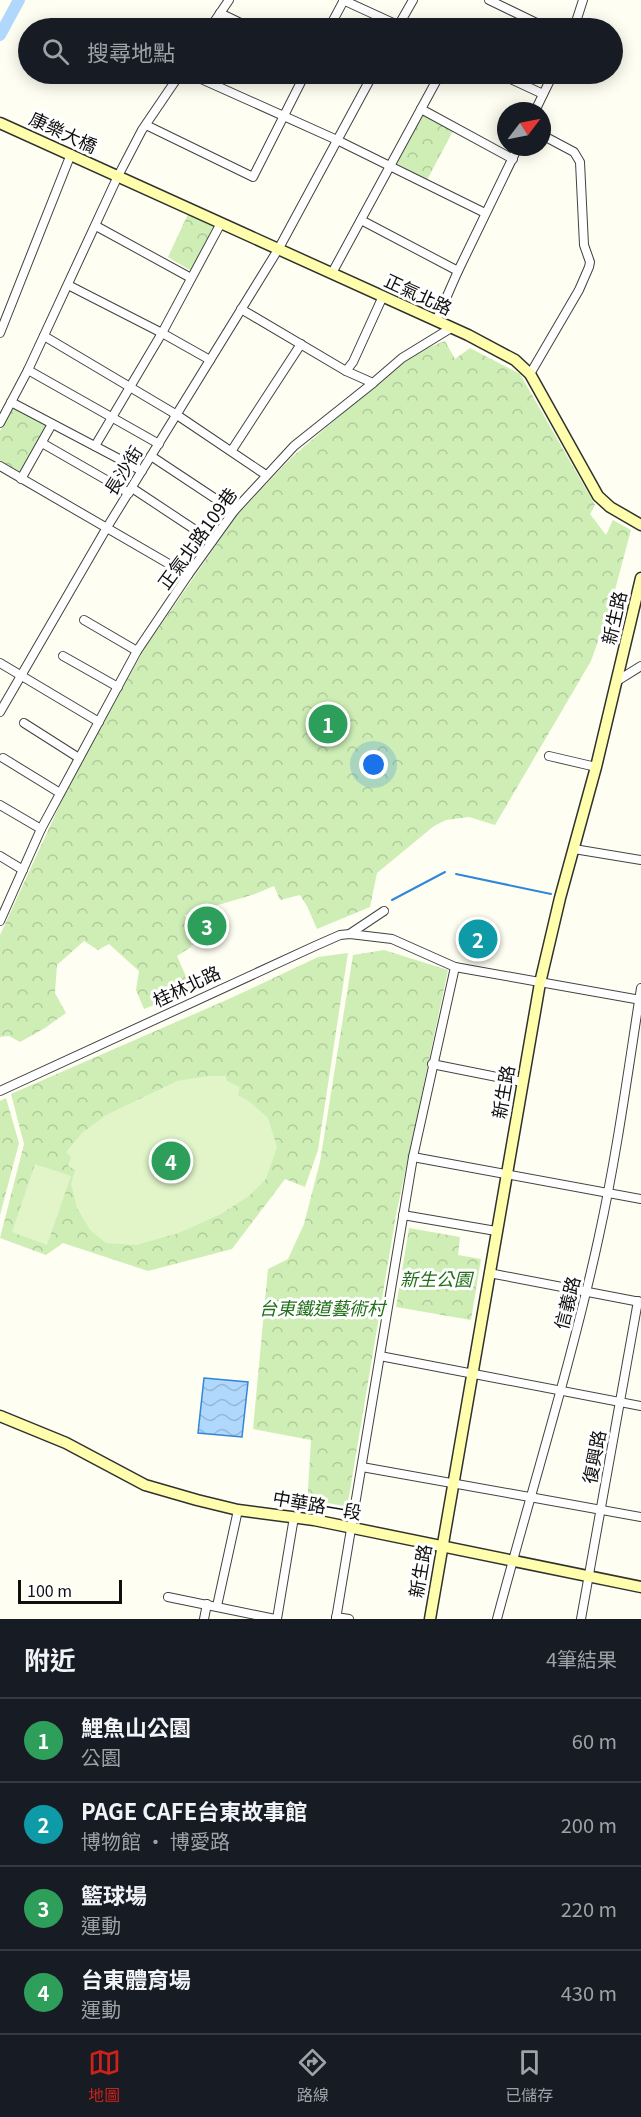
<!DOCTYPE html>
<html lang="zh-TW">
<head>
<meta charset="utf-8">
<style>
  :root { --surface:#171b24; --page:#20242c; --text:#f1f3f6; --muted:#9ea1a6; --line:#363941; --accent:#cf2118 }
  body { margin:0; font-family:Georgia,"Noto Sans TC",serif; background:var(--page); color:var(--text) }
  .compass { position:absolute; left:497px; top:102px; width:54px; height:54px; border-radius:50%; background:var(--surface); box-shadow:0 3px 15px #0003; rotate:58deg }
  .scale { position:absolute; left:18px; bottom:15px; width:104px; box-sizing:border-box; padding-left:6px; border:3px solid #0f0f0f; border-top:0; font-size:16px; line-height:21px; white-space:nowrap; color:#0f0f0f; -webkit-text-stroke:4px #fff; paint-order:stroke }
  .you { position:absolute; left:374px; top:765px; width:21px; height:21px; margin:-15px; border:4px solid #fff; border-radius:50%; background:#1a73e8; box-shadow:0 0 0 9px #1a73e833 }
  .badge { display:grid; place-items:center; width:39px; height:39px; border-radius:50%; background:var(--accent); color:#fff; font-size:20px; font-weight:700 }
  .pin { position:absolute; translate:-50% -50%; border:3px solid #fff; box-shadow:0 2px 6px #0006 }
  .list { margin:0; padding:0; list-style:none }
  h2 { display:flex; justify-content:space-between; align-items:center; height:78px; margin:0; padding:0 24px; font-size:26px }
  h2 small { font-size:20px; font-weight:400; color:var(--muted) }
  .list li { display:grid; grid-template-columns:39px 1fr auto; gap:18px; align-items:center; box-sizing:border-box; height:84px; padding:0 24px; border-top:2px solid var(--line) }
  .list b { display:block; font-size:22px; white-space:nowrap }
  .list p { margin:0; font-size:20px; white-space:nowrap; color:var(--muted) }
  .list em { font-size:20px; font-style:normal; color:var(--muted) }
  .icon { flex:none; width:33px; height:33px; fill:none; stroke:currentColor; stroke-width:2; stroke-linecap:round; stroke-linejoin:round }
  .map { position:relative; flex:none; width:641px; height:1619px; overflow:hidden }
  .search { position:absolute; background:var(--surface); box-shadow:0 3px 15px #0003; left:18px; right:18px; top:18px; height:66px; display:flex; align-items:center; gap:15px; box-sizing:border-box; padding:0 21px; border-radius:33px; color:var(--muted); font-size:22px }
  .sheet { height:414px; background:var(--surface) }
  nav { display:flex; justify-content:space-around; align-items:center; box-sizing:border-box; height:84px; border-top:2px solid var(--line); background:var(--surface); font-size:16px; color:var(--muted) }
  nav a { display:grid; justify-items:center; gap:3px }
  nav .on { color:var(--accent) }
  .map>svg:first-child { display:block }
</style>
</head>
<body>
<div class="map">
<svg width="641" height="1619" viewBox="0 0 641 1619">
  <defs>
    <pattern id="park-crowns" width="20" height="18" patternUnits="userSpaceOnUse" patternTransform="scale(1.5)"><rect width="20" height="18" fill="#ceeeb6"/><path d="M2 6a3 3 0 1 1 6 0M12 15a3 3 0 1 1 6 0" fill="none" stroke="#b0cb9b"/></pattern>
    <pattern id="water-waves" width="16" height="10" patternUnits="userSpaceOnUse" patternTransform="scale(1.5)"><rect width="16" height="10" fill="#b0d8fc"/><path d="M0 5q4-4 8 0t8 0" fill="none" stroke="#96b8d7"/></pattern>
  </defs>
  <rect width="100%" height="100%" fill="#fffef2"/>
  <!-- park -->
  <g fill="url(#park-crowns)">
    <path d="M422 114 453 131 427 180 396 163Z"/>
    <path d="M189 212 216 226 193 272 168 257Z"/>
    <path d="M445 341 455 359 470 348 520 374 595 505 590 514 606 535 613 520 631 530 612 601 591 661 495 825 469 817 446 820 434 826 377 873 370 907 317 929 307 906 300 895 280 900 274 886 255 894 185 915 194 936 191 947 177 956 192 990 144 1009 136 990 139 971 109 944 98 950 84 941 57 965 55 993 66 1013 45 1028 20 1042 9 1036 0 1037V935L68 787 144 649 237 515 291 458 357 401 417 352Z"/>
    <path d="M14 407 48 426 21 474 0 462V431Z"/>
    <path d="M384 950 448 970 396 1215 346 1514 307 1506 311 1440 253 1429 268 1269 288 1259 304 1224 320 1162 353 955Z"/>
    <path d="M348 953 318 1150 305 1187 285 1179 232 1249 148 1271 63 1243 46 1255 0 1238 24 1144 11 1094 231 998 318 957Z"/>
    <path d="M6 1098 19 1143 0 1215V1101Z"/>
    <path d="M409 1228 460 1237 458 1255 481 1259 471 1320 396 1307Z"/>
  </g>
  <!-- pitch -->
  <g fill="#e1f5c9">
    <path d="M220 907 231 927 192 946 184 924Z"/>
    <path d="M208 1076H226L227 1081 240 1087 238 1095 250 1102 268 1118 277 1147 266 1179 249 1196 221 1214 179 1233 136 1245 106 1243 90 1230 77 1208 71 1184 75 1170 68 1166 71 1157 66 1152 82 1133 106 1115 177 1081Z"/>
    <path d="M35 1164 71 1176 47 1245 12 1232Z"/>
  </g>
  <!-- water -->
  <path fill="url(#water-waves)" stroke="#3086db" stroke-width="1.5" d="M204 1378 248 1382 242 1437 198 1433Z"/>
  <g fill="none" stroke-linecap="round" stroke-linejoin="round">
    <!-- stream -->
    <g stroke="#3086db" stroke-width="2">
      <path d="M456 874 551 894"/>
      <path d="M392 900 445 872"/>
    </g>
    <!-- river -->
    <path stroke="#b0d8fc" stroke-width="12" d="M0 35 19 0"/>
    <!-- street casing -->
    <g stroke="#424242" stroke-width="10">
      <g id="street">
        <path d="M343 0 404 28"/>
        <path d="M489 0 547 28"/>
        <path d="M220 13 251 28"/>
        <path d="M210 28 229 0"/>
        <path d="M329 28 344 0"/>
        <path d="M397 28 413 0"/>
        <path d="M574 28 583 0"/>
        <path d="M190 74 337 140 485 213"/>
        <path d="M500 74 543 94"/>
        <path d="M421 109 513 159"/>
        <path d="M535 111 553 74"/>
        <path d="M146 125 253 177 305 74"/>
        <path d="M361 220 458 271"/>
        <path d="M96 226 191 278"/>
        <path d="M332 273 440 74"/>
        <path d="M68 285 162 333 210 360"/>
        <path d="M241 309 346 371 373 383"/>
        <path d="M436 321 458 271 518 147"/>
        <path d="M0 333 71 154"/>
        <path d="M44 336 177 415 266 475"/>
        <path d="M28 370 159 444"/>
        <path d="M346 371 353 362 383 296"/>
        <path d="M530 374 579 290 589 267 590 262 584 245 580 162 574 152 542 135"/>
        <path d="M11 402 142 471"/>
        <path d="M0 423 28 370 117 178 142 130 180 74"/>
        <path d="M42 443 129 493"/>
        <path d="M95 446 162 333 221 223"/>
        <path d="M232 450 301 344"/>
        <path d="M151 456 234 511"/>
        <path d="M0 466 188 575"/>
        <path d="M21 479 52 424"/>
        <path d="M132 488 212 541"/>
        <path d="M84 620 137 651"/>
        <path d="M63 656 118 687"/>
        <path d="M0 663 99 722"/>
        <path d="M617 681 641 666"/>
        <path d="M0 712 106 529 279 248 373 74"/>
        <path d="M24 723 79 758"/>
        <path d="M549 756 596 767"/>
        <path d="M3 758 60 793"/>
        <path d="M0 805 41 829"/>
        <path d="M574 849 641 860"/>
        <path d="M0 856 23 870"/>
        <path d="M0 921 41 829 137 651 188 575 234 511 294 446 373 383 402 358 451 328"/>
        <path d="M351 933 384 911"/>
        <path d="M432 1064 522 1082"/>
        <path d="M0 1091 315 946 340 935 350 934 392 939 455 967 641 1000"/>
        <path d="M413 1157 641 1199"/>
        <path d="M403 1215 496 1231"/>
        <path d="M489 1273 640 1302"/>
        <path d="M380 1356 641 1406"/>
        <path d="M362 1467 641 1517"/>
        <path d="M168 1597 275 1619"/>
        <path d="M217 1606 238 1510"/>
        <path d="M336 1617 349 1619"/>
        <path d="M204 1619 207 1604"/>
        <path d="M277 1619 294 1517"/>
        <path d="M336 1619 413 1157 455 967"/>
        <path d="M497 1619C531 1491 571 1365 599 1236 617 1154 628 1071 641 988"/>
        <path d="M581 1619 638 1301"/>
      </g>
    </g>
    <!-- secondary casing -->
    <g stroke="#313131" stroke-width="13">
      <g id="secondary">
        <path d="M0 123 468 335 515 360 530 374 598 496 610 507 641 525"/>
        <path d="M0 1416 66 1443 145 1485 197 1500 238 1510 314 1520 641 1587"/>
        <path d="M430 1619 540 983 560 898 596 767 641 578"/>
      </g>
    </g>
    <!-- street -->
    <use href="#street" stroke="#fff" stroke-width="8"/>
    <!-- secondary -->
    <use href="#secondary" stroke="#fffead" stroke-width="10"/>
  </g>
  <g text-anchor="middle" stroke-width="6" stroke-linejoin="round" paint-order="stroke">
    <!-- street labels -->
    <g font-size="18" fill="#0f0f0f" stroke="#fff">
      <text transform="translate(63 133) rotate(25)" y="6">康樂大橋</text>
      <text transform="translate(418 295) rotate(25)" y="6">正氣北路</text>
      <text transform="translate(124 471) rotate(-58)" y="6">長沙街</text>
      <text transform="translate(198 539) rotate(-54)" y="6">正氣北路109巷</text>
      <text transform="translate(615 618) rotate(-77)" y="6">新生路</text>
      <text transform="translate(187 987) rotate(-25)" y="6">桂林北路</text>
      <text transform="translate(504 1092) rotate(-80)" y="6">新生路</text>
      <text transform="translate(568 1303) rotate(-76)" y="6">信義路</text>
      <text transform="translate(595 1457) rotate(-79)" y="6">復興路</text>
      <text transform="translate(317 1506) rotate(10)" y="6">中華路一段</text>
      <text transform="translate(421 1571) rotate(-80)" y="6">新生路</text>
    </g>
    <!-- park labels -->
    <g font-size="18" font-style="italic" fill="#216f18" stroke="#fff">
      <text x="436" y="1286">新生公園</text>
      <text x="322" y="1315">台東鐵道藝術村</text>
    </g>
  </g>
</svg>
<svg class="compass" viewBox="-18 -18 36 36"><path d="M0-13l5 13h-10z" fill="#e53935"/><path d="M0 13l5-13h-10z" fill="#9ea1a6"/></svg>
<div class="scale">100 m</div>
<div class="you"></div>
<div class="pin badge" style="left:328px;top:724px;background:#2e9e5b">1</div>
<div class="pin badge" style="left:478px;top:939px;background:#0f9aa8">2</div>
<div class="pin badge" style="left:207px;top:926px;background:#2e9e5b">3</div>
<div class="pin badge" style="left:171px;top:1161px;background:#2e9e5b">4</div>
<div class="search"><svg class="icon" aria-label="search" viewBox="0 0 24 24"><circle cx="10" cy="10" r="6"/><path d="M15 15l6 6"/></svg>搜尋地點</div>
</div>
<section class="sheet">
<h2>附近<small>4筆結果</small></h2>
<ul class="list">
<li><span class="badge" style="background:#2e9e5b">1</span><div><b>鯉魚山公園</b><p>公園</p></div><em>60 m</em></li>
<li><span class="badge" style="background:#0f9aa8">2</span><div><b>PAGE CAFE台東故事館</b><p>博物館 · 博愛路</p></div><em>200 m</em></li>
<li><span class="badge" style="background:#2e9e5b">3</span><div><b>籃球場</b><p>運動</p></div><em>220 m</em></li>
<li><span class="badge" style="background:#2e9e5b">4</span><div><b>台東體育場</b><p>運動</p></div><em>430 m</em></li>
</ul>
</section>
<nav>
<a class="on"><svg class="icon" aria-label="map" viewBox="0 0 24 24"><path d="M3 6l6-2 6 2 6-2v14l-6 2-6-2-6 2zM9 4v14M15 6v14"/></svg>地圖</a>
<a><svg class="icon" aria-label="directions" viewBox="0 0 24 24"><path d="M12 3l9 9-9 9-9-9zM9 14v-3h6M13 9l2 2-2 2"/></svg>路線</a>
<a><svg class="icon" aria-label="saved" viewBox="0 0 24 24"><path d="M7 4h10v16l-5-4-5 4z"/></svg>已儲存</a>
</nav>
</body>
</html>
